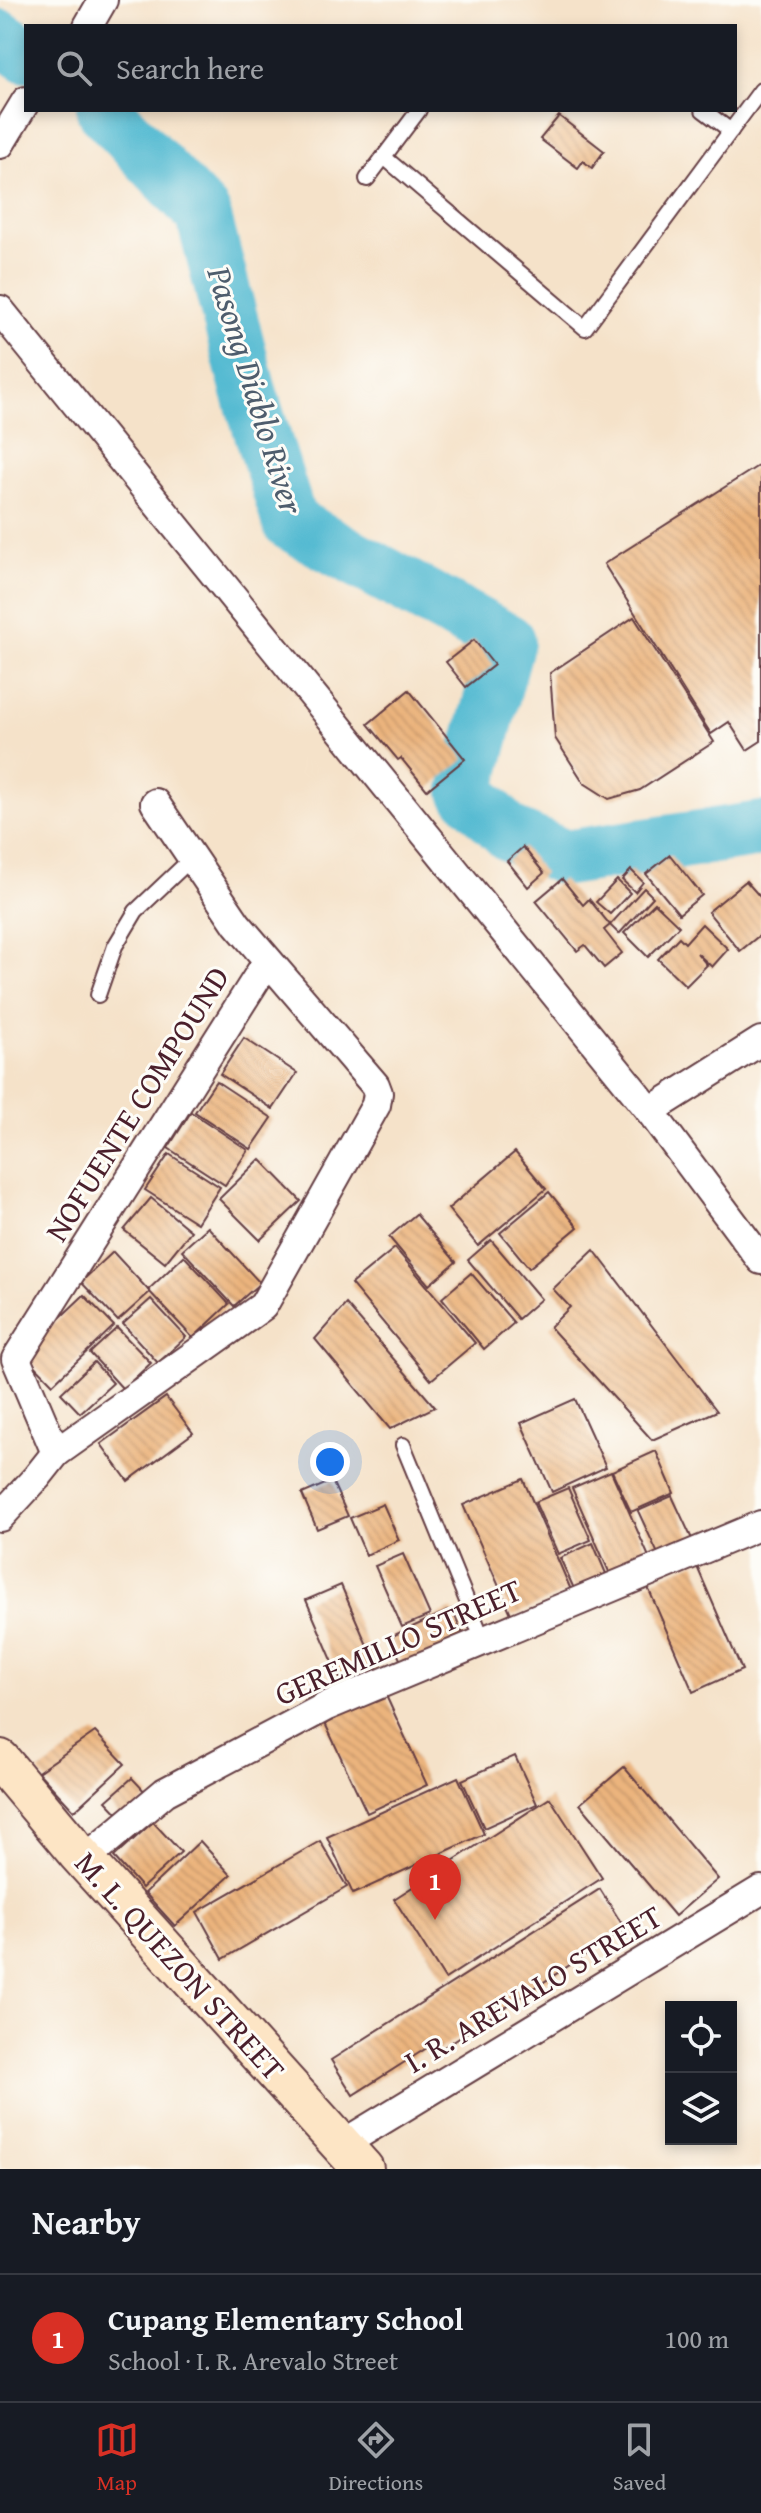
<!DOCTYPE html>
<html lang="en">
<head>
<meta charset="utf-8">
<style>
  :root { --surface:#171b24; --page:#20242c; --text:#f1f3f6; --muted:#9ea1a6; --line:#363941; --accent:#d93025 }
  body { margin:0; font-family:"Gentium Book Plus",serif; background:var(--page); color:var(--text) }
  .controls { position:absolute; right:24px; bottom:24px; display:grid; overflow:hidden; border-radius:0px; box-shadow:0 4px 12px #0003 }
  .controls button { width:72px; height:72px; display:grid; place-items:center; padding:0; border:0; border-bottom:2px solid var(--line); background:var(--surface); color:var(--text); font:40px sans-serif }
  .you { position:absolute; left:330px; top:1462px; width:28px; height:28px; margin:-20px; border:6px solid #fff; border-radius:50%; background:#1a73e8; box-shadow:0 0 0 12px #1a73e833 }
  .badge { display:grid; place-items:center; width:52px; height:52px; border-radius:50%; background:var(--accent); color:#fff; font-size:26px; font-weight:700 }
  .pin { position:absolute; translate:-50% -66px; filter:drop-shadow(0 2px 4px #0008) }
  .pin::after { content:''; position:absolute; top:42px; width:28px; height:24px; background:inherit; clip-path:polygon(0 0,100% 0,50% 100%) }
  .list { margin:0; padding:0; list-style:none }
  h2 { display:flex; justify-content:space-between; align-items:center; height:104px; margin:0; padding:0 32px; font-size:34px }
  h2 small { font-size:26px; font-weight:400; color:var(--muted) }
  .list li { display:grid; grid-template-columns:52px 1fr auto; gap:24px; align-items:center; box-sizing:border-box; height:128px; padding:0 32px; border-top:2px solid var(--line) }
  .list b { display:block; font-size:30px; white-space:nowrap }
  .list p { margin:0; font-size:26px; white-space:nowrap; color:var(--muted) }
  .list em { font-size:26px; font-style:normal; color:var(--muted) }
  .icon { flex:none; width:44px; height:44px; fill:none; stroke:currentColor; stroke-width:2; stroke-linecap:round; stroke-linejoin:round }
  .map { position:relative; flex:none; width:761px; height:2169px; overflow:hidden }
  .search { position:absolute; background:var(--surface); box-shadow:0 4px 12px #0003; left:24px; right:24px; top:24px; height:88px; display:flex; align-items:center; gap:20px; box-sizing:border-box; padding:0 28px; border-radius:0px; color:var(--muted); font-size:30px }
  .sheet { height:232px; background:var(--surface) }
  nav { display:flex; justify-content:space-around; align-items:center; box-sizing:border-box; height:112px; border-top:2px solid var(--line); background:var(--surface); font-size:22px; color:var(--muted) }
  nav a { display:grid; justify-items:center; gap:4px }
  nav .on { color:var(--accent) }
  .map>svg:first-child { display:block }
</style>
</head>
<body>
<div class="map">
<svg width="761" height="2169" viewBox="0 0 761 2169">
  <defs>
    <pattern id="building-back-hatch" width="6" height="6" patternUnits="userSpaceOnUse" patternTransform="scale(2)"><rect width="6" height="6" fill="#ebb47d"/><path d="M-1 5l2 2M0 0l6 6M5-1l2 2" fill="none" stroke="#cb9a6c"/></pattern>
  </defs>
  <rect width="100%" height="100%" fill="#fdfcf7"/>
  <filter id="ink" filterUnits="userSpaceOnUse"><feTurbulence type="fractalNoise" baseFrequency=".0125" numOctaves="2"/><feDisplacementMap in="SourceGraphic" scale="16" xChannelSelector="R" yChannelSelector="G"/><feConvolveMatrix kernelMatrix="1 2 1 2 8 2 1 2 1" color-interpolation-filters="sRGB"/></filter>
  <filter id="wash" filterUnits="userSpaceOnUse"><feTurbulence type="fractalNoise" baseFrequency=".006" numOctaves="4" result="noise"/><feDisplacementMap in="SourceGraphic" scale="32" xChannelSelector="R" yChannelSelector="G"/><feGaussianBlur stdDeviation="1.8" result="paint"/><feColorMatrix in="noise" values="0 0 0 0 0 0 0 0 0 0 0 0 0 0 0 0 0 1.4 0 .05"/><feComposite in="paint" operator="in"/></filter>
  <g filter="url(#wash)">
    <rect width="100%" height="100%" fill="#f5e2c9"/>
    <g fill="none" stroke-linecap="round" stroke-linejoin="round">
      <!-- river -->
      <g stroke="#53bad1" stroke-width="56">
        <path d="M0 37 26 55"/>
        <path d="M104 110 203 214 248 388 290 523 507 641 467 791 510 834 565 858 761 829"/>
      </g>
    </g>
    <g id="blocks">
      <!-- building -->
      <g fill="url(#building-back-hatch)">
        <path d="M559 116 604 151 592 168 583 161 578 168 540 139Z"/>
        <path d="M761 464V741L747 750 729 722 711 734 604 564Z"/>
        <path d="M634 617 714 742 640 790 609 799 584 783 555 738 550 673Z"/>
        <path d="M474 640 494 665 466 687 446 662Z"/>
        <path d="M409 690 465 759 427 790 401 758 398 760 368 724Z"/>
        <path d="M523 847 544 873 528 887 507 861Z"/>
        <path d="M670 855 702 895 679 914 646 874Z"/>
        <path d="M631 870 643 882 635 892 622 880Z"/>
        <path d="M562 879 583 905 589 899 610 925 644 888 653 897 619 934 610 925 604 930 622 953 604 968 585 945 577 951 536 901Z"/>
        <path d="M617 880 630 893 610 914 596 902Z"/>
        <path d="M746 881 761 898V934L740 951 708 912Z"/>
        <path d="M655 903 679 926 648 957 624 933Z"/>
        <path d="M702 924 728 949 712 967 697 953 707 965 686 986 658 959 679 937 685 943Z"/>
        <path d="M244 1038 297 1073 273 1109 220 1074Z"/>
        <path d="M216 1081 272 1118 251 1149 195 1112Z"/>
        <path d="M191 1112 248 1150 225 1185 168 1148Z"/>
        <path d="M515 1152 546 1189 478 1246 448 1209Z"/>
        <path d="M169 1154 220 1187 197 1223 145 1190Z"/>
        <path d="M260 1159 301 1201 260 1240 219 1199Z"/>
        <path d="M549 1192 578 1227 529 1268 500 1233Z"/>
        <path d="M151 1198 191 1231 165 1263 124 1230Z"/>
        <path d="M416 1214 456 1262 429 1285 389 1237Z"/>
        <path d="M208 1227 260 1283 234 1306 182 1250Z"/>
        <path d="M491 1240 541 1299 518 1319 468 1260Z"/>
        <path d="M395 1248 475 1343 431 1380 351 1284Z"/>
        <path d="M594 1250 717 1411 652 1440 550 1327 570 1307 553 1289Z"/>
        <path d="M113 1252 150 1292 118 1321 81 1282Z"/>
        <path d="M184 1256 229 1304 193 1338 148 1290Z"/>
        <path d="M471 1273 514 1323 484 1349 442 1298Z"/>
        <path d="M84 1295 114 1326 53 1384 23 1353Z"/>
        <path d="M151 1299 186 1337 158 1363 123 1324Z"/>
        <path d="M346 1304 435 1407 390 1429 315 1339Z"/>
        <path d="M117 1328 151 1363 123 1389 90 1353Z"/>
        <path d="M94 1362 113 1383 80 1413 61 1393Z"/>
        <path d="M166 1397 193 1433 128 1481 101 1444Z"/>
        <path d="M575 1399 606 1467 552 1492 521 1423Z"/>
        <path d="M656 1451 674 1493 631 1512 612 1471Z"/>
        <path d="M611 1471 649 1557 610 1574 572 1488Z"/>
        <path d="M523 1479 571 1590 512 1616 463 1505Z"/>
        <path d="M332 1481 348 1516 317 1529 302 1494Z"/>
        <path d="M568 1488 591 1540 558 1554 535 1502Z"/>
        <path d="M672 1496 692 1539 658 1554 638 1511Z"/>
        <path d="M383 1504 399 1540 366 1555 350 1518Z"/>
        <path d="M593 1543 607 1576 575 1591 560 1558Z"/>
        <path d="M403 1554 430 1615 402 1627 375 1566Z"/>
        <path d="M695 1562 742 1670 693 1692 646 1583Z"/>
        <path d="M341 1585 379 1673 344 1688 306 1600Z"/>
        <path d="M452 1609 465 1639 403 1666 390 1637Z"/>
        <path d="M383 1689 427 1785 367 1813 322 1717Z"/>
        <path d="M95 1732 125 1764 74 1811 38 1772Z"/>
        <path d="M515 1756 537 1804 484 1828 462 1780Z"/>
        <path d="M624 1767 718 1879 675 1916 580 1804Z"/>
        <path d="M458 1777 484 1834 353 1894 327 1837Z"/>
        <path d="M132 1778 149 1796 124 1820 106 1801Z"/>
        <path d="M550 1798 602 1878 445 1979 394 1899Z"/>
        <path d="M153 1822 181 1852 142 1888 114 1857Z"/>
        <path d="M200 1841 231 1875 175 1926 145 1893Z"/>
        <path d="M320 1841 347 1887 223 1959 197 1912Z"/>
        <path d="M600 1889 625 1929 438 2051 433 2044 353 2095 331 2060Z"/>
      </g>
    </g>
  </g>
  <g filter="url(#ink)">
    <use href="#blocks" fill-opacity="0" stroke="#643c43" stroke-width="2"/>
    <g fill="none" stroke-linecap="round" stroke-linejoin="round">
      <!-- service casing -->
      <g stroke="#643c43" stroke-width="18">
        <g id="service">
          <path d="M703 110 731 131"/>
          <path d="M384 157 585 328 761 90"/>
          <path d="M367 179 419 110"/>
          <path d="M98 995 115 946 136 911 193 857"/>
          <path d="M403 1445 483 1640"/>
        </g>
      </g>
      <!-- minor casing -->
      <g stroke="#643c43" stroke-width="32">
        <g id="minor">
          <path d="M88 26 103 0"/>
          <path d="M0 144 26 101"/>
          <path d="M0 310 650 1111 761 1260"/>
          <path d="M650 1111 761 1041"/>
          <path d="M56 1453 16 1359 267 962"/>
          <path d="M0 1517 37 1477 56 1453 263 1306 376 1105 378 1093 375 1085 237 924 155 803"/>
          <path d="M84 1860 165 1792 327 1706 761 1525"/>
          <path d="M341 2145 761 1890"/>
        </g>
      </g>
      <!-- secondary casing -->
      <g stroke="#643c43" stroke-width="44">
        <path id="secondary" d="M0 1760 77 1852 363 2169"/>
      </g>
      <!-- service -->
      <use href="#service" stroke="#fff" stroke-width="14"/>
      <!-- minor -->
      <use href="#minor" stroke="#fff" stroke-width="28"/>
      <!-- secondary -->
      <use href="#secondary" stroke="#fde5c5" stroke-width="40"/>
    </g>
  </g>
  <g text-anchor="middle" stroke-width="6" stroke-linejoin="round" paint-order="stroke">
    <!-- street labels -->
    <g font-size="32" fill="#4a1f2b" stroke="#fdfcf7">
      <text transform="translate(137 1104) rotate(-58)" y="11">NOFUENTE COMPOUND</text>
      <text transform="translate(398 1642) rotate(-24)" y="11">GEREMILLO STREET</text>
      <text transform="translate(180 1966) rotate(48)" y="11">M. L. QUEZON STREET</text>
      <text transform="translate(533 1989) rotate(-31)" y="11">I. R. AREVALO STREET</text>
    </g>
    <!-- water labels -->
    <g font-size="34" font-style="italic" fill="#4e5d6d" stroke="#fdfcf7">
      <text transform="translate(256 390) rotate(73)" y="12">Pasong Diablo River</text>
    </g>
  </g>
</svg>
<div class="controls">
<button><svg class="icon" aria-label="locate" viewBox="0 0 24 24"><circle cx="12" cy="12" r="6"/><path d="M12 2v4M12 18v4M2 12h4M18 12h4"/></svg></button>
<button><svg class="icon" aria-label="layers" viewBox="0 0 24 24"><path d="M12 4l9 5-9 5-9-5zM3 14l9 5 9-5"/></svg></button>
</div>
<div class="you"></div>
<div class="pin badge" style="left:435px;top:1920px">1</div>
<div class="search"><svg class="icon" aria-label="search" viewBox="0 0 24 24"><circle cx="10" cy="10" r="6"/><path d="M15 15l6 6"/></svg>Search here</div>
</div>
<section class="sheet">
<h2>Nearby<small></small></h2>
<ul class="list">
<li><span class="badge">1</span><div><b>Cupang Elementary School</b><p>School · I. R. Arevalo Street</p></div><em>100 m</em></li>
</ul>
</section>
<nav>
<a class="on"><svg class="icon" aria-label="map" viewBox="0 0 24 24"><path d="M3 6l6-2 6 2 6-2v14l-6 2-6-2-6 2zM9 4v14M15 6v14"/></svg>Map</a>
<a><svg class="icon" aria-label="directions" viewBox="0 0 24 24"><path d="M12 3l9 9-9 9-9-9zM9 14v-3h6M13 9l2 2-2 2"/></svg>Directions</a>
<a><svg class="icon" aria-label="saved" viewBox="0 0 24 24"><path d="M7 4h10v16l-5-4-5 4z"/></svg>Saved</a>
</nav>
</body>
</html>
